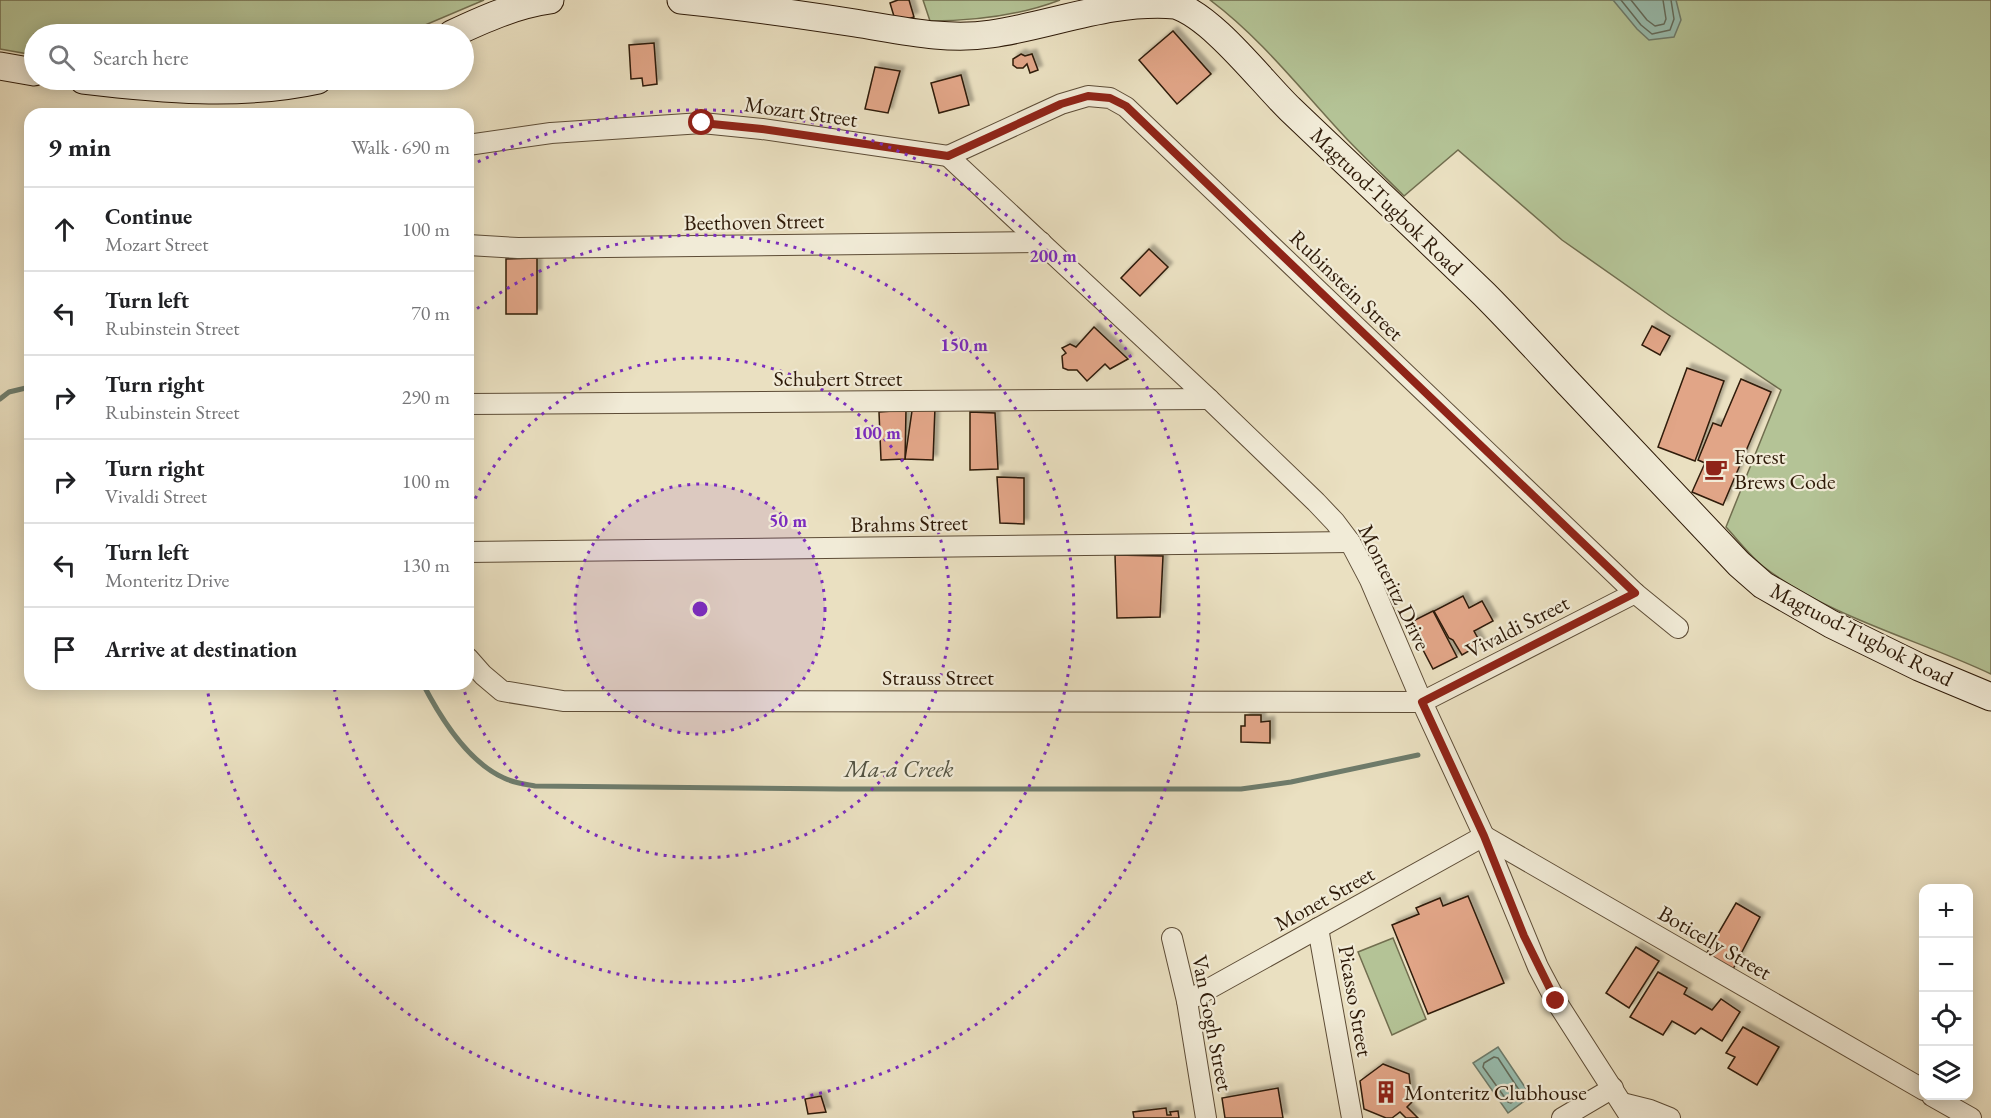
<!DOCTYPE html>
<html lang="en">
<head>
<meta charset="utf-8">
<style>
  :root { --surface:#fff; --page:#f6f6f6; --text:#202124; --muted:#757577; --line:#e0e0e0 }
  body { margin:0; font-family:"EB Garamond",serif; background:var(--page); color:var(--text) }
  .controls { position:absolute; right:18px; bottom:18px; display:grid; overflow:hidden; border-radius:12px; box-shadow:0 3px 15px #0003 }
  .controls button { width:54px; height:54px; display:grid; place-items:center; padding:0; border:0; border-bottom:2px solid var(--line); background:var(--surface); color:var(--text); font:30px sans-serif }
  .stop { position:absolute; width:18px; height:18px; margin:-14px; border:4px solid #8f2418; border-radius:50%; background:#fff }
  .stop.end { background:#8f2418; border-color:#fff; box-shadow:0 2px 6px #0008 }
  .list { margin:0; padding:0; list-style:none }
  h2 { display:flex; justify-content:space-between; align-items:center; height:78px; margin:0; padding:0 24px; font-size:26px }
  h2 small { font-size:20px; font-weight:400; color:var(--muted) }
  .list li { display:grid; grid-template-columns:39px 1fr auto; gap:18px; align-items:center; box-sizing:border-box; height:84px; padding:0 24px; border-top:2px solid var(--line) }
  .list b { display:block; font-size:22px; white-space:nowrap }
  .list p { margin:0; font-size:20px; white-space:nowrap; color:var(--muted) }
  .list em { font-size:20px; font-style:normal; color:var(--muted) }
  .icon { flex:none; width:33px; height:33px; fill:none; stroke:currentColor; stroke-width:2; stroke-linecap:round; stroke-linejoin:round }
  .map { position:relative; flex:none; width:1991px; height:1118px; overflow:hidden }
  .search { position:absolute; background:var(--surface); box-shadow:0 3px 15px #0003; left:24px; top:24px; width:450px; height:66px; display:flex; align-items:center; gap:15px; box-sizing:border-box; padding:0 21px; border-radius:33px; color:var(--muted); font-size:22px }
  .panel { position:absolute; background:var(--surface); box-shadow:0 3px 15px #0003; left:24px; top:108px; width:450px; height:582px; border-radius:18px }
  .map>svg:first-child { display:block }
</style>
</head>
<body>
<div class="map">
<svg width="1991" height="1118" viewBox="0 0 1991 1118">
  <defs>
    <filter id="shadow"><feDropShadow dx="4.5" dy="-4.5" stdDeviation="1.5" flood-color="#0004"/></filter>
  </defs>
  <rect width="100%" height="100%" fill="#eae0c1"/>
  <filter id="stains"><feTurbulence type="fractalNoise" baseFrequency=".00333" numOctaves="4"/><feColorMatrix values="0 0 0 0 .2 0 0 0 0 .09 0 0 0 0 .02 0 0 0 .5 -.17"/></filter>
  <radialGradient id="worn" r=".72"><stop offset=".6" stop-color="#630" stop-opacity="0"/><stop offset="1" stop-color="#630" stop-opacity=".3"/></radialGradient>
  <!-- green -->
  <g fill="#b4c396" stroke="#716e4f" stroke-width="1.5">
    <path d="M0 0H484L404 34H34V55L0 49Z"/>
    <path d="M923 0H1060C1018 16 975 21 930 21Z"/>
    <path d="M1210 0H1991V674C1917 639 1829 617 1764 567 1750 556 1738 540 1726 527L1781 390 1669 315 1562 240 1458 150 1404 196C1384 176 1364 157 1345 137 1301 90 1262 39 1210 0Z"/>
    <path d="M1393 938 1426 1019 1392 1035 1358 952Z"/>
  </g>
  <!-- water -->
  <g fill="#98bdaf" stroke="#6e7c6c" stroke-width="1.5">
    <path d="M1610 0H1676L1681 20 1674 37 1649 40 1637 29 1613 0Z"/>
    <path d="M1498 1047 1531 1096 1508 1113 1473 1063Z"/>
  </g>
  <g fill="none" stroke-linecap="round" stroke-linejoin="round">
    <!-- shore -->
    <g stroke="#636c5c" stroke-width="1.5">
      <path d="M1621 0 1641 25 1652 34 1670 30 1674 19 1671 0"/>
      <path d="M1631 0 1647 20 1655 26 1664 24 1666 19 1663 0"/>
      <path d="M1494 1057 1498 1058 1521 1093V1096L1511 1103 1508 1102 1483 1067 1484 1063Z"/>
    </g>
    <!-- stream -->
    <g stroke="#6e7c6c" stroke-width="5">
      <path d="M0 399 9 392 30 387"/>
      <path d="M423 684C440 717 468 762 504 778 514 783 524 784 535 786L840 789H1241L1291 782 1418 755"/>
    </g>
  </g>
  <!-- building -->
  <g fill="#e1a587" stroke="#2e1a08" stroke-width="1.5" filter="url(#shadow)">
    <path d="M898 0H909L914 17 896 23 890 3Z"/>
    <path d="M1173 31 1211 74 1177 104 1139 60Z"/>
    <path d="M654 43 657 84 643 86 642 78 631 79 629 45Z"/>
    <path d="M1021 54 1025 56 1032 54 1038 70 1030 73 1027 64 1023 68H1017L1013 65V59Z"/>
    <path d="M875 67 900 71 888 113 865 109Z"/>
    <path d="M961 75 969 105 939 113 931 83Z"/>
    <path d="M1149 249 1168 267 1140 296 1121 278Z"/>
    <path d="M537 258V314H506V259Z"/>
    <path d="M1652 326 1670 336 1660 355 1642 345Z"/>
    <path d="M1094 327 1128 359 1110 369 1105 364 1087 381 1077 370H1068L1063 368 1062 356 1066 353 1062 348 1070 344 1076 347Z"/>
    <path d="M1687 368 1724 381 1695 461 1658 447Z"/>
    <path d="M1741 379 1771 392 1723 505 1692 492 1705 463 1698 460 1713 423 1721 426Z"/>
    <path d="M935 407 933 460 905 459 912 411Z"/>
    <path d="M906 410 905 459 881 460 879 412Z"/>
    <path d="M970 412 995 413 998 469 970 470Z"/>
    <path d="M997 477 1024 478V524L1000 523Z"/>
    <path d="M1115 555 1163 556 1160 617 1117 618Z"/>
    <path d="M1463 596 1469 608 1482 601 1493 621 1474 631 1481 644 1462 655 1453 640 1449 638 1434 611Z"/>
    <path d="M1433 611 1457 657 1433 669 1409 623Z"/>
    <path d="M1245 715H1261V722L1270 721V743L1241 742V726H1245Z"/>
    <path d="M1468 896 1504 983 1428 1014 1392 925 1419 914 1416 908 1440 898 1443 906Z"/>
    <path d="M1736 903 1760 917 1732 971 1705 956Z"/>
    <path d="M1636 947 1659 961 1629 1008 1606 993Z"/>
    <path d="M1658 972 1687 988 1684 994 1712 1010 1721 999 1740 1012 1722 1041 1701 1028 1695 1034 1672 1021 1663 1035 1630 1017Z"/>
    <path d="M1743 1027 1779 1047 1757 1085 1728 1068 1735 1057 1726 1053Z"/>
    <path d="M1383 1064 1409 1074 1412 1102 1407 1107 1418 1118H1406L1400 1112 1392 1118H1386L1364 1109 1360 1081Z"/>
    <path d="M1278 1088 1283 1118H1225L1222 1098Z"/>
    <path d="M821 1096 826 1112 808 1114 805 1099Z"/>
    <path d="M1166 1108 1167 1115H1171L1170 1112 1178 1111 1179 1118H1134L1133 1112Z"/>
  </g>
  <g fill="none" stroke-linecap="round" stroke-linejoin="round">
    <!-- street casing -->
    <g stroke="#5d4c36" stroke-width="22">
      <g id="street">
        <path d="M468 145 551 133 702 123 762 129 948 156"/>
        <path d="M948 156 1209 399 1316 502 1335 522 1350 542 1370 580 1422 702 1484 836 1538 967 1556 1001 1631 1118"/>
        <path d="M948 156 1061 104 1088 96 1110 98 1126 107 1635 593 1678 628"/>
        <path d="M468 245 518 248 1041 242"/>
        <path d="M468 404 1209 399"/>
        <path d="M468 552 1350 542"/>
        <path d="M468 658 483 675 502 691 563 701 1422 702 1635 593"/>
        <path d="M1318 928 1352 1118"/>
        <path d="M1172 938 1187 1001 1206 1118"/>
        <path d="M1187 1001 1484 836 1924 1090"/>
        <path d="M1932 1096 1971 1118"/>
        <path d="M1622 1103 1650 1110 1670 1118"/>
        <path d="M1562 1118 1613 1088"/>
      </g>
    </g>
    <!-- secondary casing -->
    <g stroke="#2e1a08" stroke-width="29">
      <g id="secondary">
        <path d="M681 0C739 6 797 14 855 23 900 30 946 41 991 34 1054 25 1108 0 1175 5 1213 17 1261 81 1290 109 1355 171 1420 232 1484 294 1513 323 1541 354 1569 384 1626 444 1683 504 1739 564L1763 585 1831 624 1919 667 1991 697"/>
        <path d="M452 34C484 19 515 5 550 0"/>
        <path d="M0 66 34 72"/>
        <path d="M83 80C160 89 241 97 318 80"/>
      </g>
    </g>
    <!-- street -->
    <use href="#street" stroke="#f1ebd7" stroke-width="20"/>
    <!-- secondary -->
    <use href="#secondary" stroke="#f1ebd7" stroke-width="27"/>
  </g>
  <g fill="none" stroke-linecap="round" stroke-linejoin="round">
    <!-- route -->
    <path stroke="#8f2418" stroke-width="8" d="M702 123 762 129 948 156 1061 104 1088 96 1110 98 1126 106 1635 593 1422 702 1484 836 1524 936 1556 1001"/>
  </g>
  <!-- distance rings -->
  <circle cx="700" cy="609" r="125" fill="#7b2cbf" fill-opacity=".12"/>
  <g fill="none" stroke="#7b2cbf" stroke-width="3" stroke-dasharray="3 6">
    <circle cx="700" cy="609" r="125"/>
    <path d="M468 515A250 250 0 1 1 462 684"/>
    <path d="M470 314A374 374 0 1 1 334 687"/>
    <path d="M470 166A499 499 0 1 1 207 687"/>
  </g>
  <!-- icons -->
  <defs>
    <g id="cafe-bare" transform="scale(1.8)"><path d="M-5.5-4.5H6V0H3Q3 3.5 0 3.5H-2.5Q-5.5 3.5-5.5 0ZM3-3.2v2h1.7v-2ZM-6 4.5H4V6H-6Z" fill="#8f2418" stroke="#f1ebd7" stroke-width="2.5" paint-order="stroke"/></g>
    <g id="building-bare" transform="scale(1.8)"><path d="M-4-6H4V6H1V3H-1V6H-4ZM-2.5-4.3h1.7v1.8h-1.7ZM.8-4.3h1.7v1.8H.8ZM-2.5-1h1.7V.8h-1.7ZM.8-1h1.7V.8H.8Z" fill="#8f2418" stroke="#f1ebd7" stroke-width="2.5" paint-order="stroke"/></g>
  </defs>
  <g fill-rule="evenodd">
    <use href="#cafe-bare" x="1716" y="469"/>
    <use href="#building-bare" x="1386" y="1092"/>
  </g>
  <g text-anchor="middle" stroke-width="4.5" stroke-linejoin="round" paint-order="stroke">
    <!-- street labels -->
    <g font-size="22" fill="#2e1a08" stroke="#f1ebd7">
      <text transform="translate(801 111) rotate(8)" y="8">Mozart Street</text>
      <text transform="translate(1387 201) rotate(44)" y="8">Magtuod-Tugbok Road</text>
      <text transform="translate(754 221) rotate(-1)" y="8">Beethoven Street</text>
      <text transform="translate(1347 285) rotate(44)" y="8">Rubinstein Street</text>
      <text x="838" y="386">Schubert Street</text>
      <text transform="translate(909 523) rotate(-1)" y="8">Brahms Street</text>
      <text transform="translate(1395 587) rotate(64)" y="8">Monteritz Drive</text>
      <text transform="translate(1517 626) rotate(-27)" y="8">Vivaldi Street</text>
      <text transform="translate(1862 634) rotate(27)" y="8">Magtuod-Tugbok Road</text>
      <text x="938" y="685">Strauss Street</text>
      <text transform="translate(1324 898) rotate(-29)" y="8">Monet Street</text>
      <text transform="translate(1715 942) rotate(30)" y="8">Boticelly Street</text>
      <text transform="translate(1356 1001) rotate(80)" y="8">Picasso Street</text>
      <text transform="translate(1213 1023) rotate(79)" y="8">Van Gogh Street</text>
    </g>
    <!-- poi labels -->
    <g font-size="22" fill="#2e1a08" stroke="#f1ebd7" text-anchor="start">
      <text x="1734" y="464">Forest<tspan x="1734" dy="25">Brews Code</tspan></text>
      <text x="1404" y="1100">Monteritz Clubhouse</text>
    </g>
    <!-- water labels -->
    <g font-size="24" font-style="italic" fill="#535342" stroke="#f1ebd7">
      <text x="899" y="777">Ma-a Creek</text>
    </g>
  </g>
  <circle cx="700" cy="609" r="9" fill="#7b2cbf" stroke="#f1ebd7" stroke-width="3"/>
  <g font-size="18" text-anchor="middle" font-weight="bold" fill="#7b2cbf" stroke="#f1ebd7" stroke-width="4.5" stroke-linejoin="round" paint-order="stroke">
    <text x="1053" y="262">200 m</text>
    <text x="964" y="351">150 m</text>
    <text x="877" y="439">100 m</text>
    <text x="788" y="527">50 m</text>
  </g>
  <rect width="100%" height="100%" filter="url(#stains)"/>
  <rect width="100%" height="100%" fill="url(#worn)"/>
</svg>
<div class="controls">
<button>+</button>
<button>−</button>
<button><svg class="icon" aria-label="locate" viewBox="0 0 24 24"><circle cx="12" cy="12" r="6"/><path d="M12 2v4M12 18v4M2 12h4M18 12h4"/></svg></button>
<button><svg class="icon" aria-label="layers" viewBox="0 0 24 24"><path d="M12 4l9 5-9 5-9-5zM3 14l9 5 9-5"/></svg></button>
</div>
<div class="stop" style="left:702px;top:123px"></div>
<div class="stop end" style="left:1556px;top:1001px"></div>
<div class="search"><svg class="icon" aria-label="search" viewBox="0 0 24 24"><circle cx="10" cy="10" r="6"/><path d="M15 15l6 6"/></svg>Search here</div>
<section class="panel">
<h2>9 min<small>Walk · 690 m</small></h2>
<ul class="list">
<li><svg class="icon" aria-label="ahead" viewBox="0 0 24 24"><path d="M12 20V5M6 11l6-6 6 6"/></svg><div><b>Continue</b><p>Mozart Street</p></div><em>100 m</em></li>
<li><svg class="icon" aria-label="left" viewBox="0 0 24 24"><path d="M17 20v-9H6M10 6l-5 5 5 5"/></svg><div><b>Turn left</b><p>Rubinstein Street</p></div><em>70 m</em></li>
<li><svg class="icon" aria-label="right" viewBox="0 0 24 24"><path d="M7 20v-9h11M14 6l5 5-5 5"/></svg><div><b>Turn right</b><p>Rubinstein Street</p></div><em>290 m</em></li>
<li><svg class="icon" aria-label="right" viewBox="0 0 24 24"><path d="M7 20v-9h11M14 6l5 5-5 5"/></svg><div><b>Turn right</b><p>Vivaldi Street</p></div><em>100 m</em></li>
<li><svg class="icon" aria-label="left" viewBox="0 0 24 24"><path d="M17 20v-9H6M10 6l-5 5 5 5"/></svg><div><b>Turn left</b><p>Monteritz Drive</p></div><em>130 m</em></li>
<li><svg class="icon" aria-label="arrive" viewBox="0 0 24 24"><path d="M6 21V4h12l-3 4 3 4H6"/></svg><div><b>Arrive at destination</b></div></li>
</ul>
</section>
</div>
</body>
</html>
